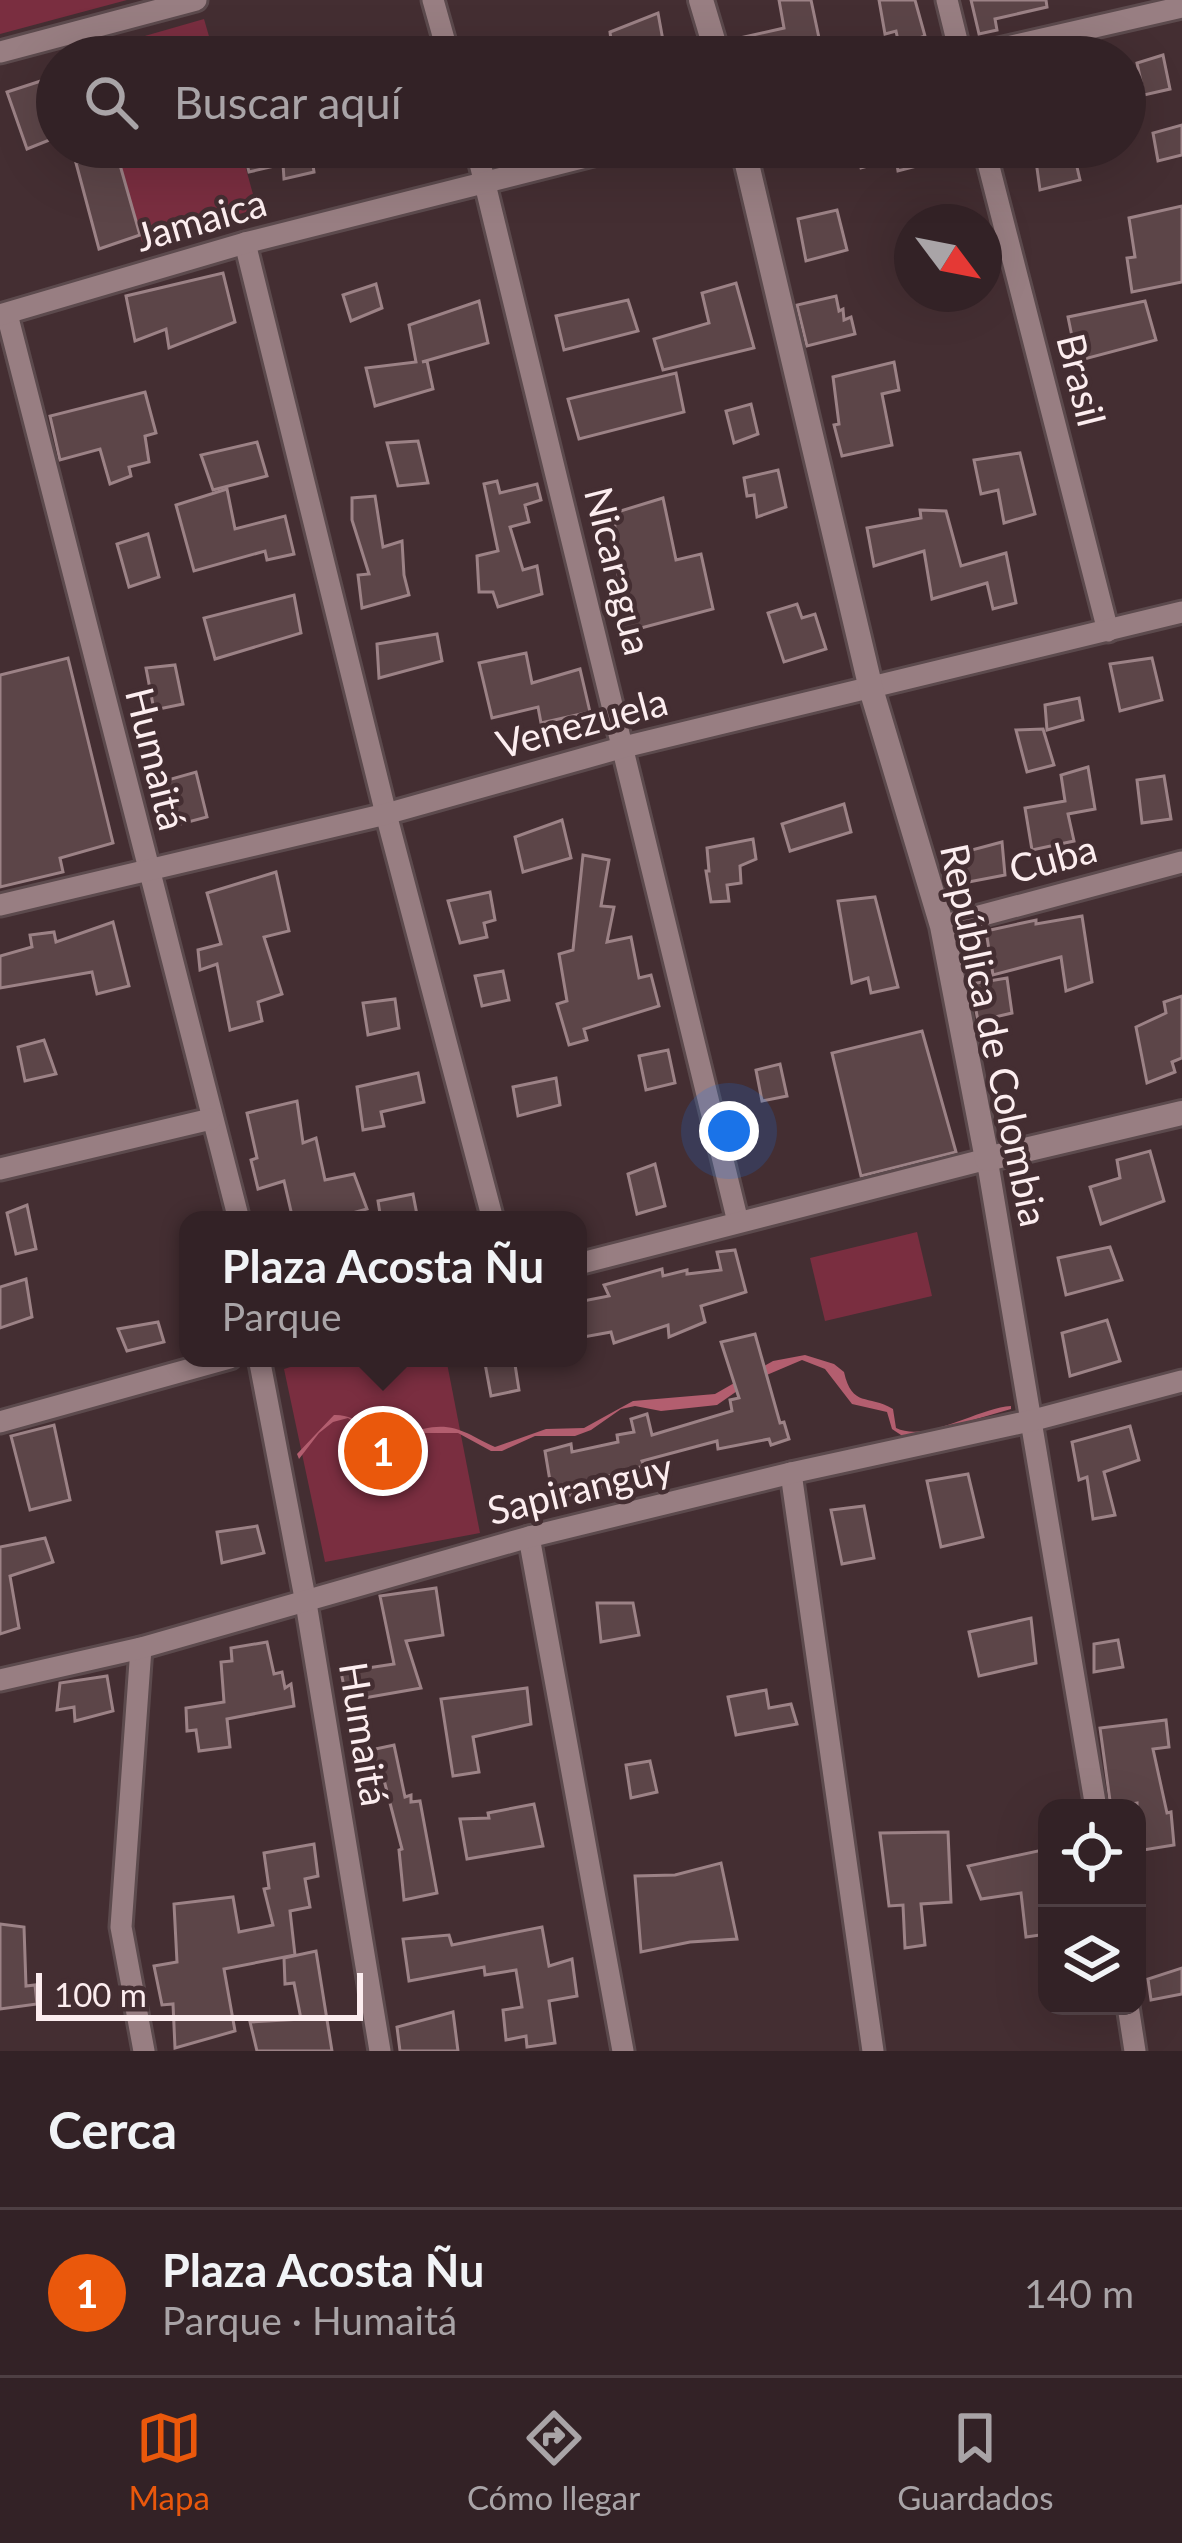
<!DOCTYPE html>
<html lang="es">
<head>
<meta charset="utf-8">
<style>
  :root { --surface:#332226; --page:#3e2f32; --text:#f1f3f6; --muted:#a9a4a7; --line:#4e3f43; --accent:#ea580c }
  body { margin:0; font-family:Lato,sans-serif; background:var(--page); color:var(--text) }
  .controls { position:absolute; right:36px; bottom:36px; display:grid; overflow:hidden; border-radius:24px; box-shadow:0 12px 48px #0002 }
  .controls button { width:108px; height:108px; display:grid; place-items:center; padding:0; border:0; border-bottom:3px solid var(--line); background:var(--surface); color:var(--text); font:60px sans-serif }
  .compass { position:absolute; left:894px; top:204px; width:108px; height:108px; border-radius:50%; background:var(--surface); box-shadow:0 12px 48px #0002; rotate:122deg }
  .scale { position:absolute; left:36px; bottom:30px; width:327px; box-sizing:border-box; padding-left:12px; border:6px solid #fcedef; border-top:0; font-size:33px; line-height:42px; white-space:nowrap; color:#fcedef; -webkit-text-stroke:9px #442e32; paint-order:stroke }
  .you { position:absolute; left:729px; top:1131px; width:42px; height:42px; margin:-30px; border:9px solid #fff; border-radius:50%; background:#1a73e8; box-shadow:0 0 0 18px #1a73e833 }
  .badge { display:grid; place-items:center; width:78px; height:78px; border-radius:50%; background:var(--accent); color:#fff; font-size:39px; font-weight:700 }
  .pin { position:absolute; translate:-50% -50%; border:6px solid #fff; box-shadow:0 3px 12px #0006 }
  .popup { position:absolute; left:179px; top:1211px; width:408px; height:156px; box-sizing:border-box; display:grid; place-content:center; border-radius:24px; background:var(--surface); filter:drop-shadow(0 3px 9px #0005); font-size:39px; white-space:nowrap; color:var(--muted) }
  .popup b { font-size:45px; color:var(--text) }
  .popup::after { content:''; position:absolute; left:50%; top:100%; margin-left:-24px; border:24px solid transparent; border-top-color:var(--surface) }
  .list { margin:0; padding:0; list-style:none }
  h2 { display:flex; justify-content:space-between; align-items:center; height:156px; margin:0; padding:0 48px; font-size:51px }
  h2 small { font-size:39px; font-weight:400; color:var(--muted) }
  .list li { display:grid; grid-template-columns:78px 1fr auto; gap:36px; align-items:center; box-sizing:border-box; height:168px; padding:0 48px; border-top:3px solid var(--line) }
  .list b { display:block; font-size:45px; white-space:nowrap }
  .list p { margin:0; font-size:39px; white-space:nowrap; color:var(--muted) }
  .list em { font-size:39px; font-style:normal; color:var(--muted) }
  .icon { flex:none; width:66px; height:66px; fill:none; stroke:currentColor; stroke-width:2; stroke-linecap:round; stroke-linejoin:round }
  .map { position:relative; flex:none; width:1182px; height:2051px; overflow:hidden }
  .search { position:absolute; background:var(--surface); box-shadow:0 12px 48px #0002; left:36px; right:36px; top:36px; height:132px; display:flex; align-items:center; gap:30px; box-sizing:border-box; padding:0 42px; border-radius:66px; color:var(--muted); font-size:45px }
  .sheet { height:324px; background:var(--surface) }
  nav { display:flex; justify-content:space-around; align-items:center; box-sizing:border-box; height:168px; border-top:3px solid var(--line); background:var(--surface); font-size:33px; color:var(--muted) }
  nav a { display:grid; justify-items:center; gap:6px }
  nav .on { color:var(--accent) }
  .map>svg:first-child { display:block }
</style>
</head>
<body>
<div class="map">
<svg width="1182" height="2051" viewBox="0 0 1182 2051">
  <rect width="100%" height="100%" fill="#442e32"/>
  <!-- green -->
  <g fill="#7a2e40">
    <path d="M0 0H127L0 34Z"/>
    <path d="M204 19 215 57H90L89 52Z"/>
    <path d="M115 147H240L257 209 142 242Z"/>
    <path d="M917 1232 932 1296 825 1321 810 1258Z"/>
    <path d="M318 1358H446L480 1533 325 1562 284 1369Z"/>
  </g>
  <!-- water -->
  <path fill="#b35e6f" d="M805 1355 834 1364 844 1372C852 1408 868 1394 893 1409L896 1428C927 1443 978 1408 1011 1406V1409L907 1439 892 1429 887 1412 852 1404 825 1369 802 1360 750 1382 717 1405 661 1411 635 1406 621 1409 591 1430 575 1436H535L502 1451H491L458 1433H423L410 1441 395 1442 378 1438 348 1418 333 1422 319 1433 299 1459 297 1454 334 1415C360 1414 371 1437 396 1438 406 1438 414 1432 423 1429 454 1421 469 1435 495 1447L546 1429 584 1428 633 1401 715 1394 773 1361Z"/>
  <!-- building -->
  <g fill="#5c4548" stroke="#9c8286" stroke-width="3">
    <path d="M779 0H811L823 57H743L740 38 784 28Z"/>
    <path d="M879 0H915L925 36 899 45 896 31 885 34Z"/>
    <path d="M971 0H1046L1047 7 995 19 997 30 979 34Z"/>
    <path d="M658 13 666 57H613L610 32Z"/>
    <path d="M1163 55 1170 89 1144 95 1137 63Z"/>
    <path d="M47 79 57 113V137L27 149 7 92Z"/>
    <path d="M1182 125V155L1158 161 1153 133Z"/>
    <path d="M243 147H327L328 154 312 158 314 172 284 179 283 164 249 172Z"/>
    <path d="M855 147H966L967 153 898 171 896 158 861 168Z"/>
    <path d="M116 151 140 235 99 249 76 163Z"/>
    <path d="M1074 154 1080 180 1040 190 1036 161Z"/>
    <path d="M1182 206V282L1132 292 1127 258 1135 257 1129 218Z"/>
    <path d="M837 210 847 250 806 261 798 219Z"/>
    <path d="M223 273 235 322 169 348 166 329 135 341 126 296Z"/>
    <path d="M736 283 754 348 663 370 654 339 709 323 702 293Z"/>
    <path d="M376 284 382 308 351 321 343 295Z"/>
    <path d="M836 296 839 311 843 309 844 320 851 317 855 334 807 346 797 305Z"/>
    <path d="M628 300 638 331 564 350 556 316Z"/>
    <path d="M479 301 488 343 422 362 427 361 433 389 375 406 366 368 416 362 409 325Z"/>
    <path d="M1145 301 1156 340 1077 361 1068 317Z"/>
    <path d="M894 362 899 390 882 394 892 445 842 456 834 425 839 424 833 377Z"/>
    <path d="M676 373 684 412 579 439 568 399Z"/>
    <path d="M145 392 156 433 145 436 149 462 129 467 131 476 110 484 100 449 60 460 50 416Z"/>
    <path d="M751 404 758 434 734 443 726 411Z"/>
    <path d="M418 441 428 483 398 486 387 443Z"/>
    <path d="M257 442 267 476 213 490 201 455Z"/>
    <path d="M1020 453 1035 514 1004 523 998 490 981 494 974 460Z"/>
    <path d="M778 470 786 507 757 517 754 495 747 496 744 478Z"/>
    <path d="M497 481 500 493 537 484 541 500 525 505 529 522 510 527 523 570 537 566 542 594 498 607 493 592H479L477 556 498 551 484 484Z"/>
    <path d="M227 489 235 529 285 516 294 554 267 560 265 551 194 571 176 505Z"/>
    <path d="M375 496 383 547 402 541 404 575 409 595 362 608 358 575 369 574 352 520V498Z"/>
    <path d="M663 498 676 560 701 554 713 609 622 633 614 513Z"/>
    <path d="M920 510 946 511 961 566 1006 553 1016 603 993 609 987 583 932 599 924 551 874 566 867 528 921 518Z"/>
    <path d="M148 534 159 577 129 587 117 544Z"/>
    <path d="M294 595 301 633 215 659 204 618Z"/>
    <path d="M797 604 802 618 815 614 826 649 784 662 768 613Z"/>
    <path d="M437 634 442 661 379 678 377 644Z"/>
    <path d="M526 653 532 683 580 669 590 712 541 723 538 707 492 718 479 663Z"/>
    <path d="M68 658 113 843 60 858 63 872 0 887V675Z"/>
    <path d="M1152 658 1162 700 1120 711 1110 664Z"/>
    <path d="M175 665 183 704 154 710 146 668Z"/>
    <path d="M1079 698 1083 720 1047 730 1045 705Z"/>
    <path d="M1043 729 1054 765 1027 772 1016 730Z"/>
    <path d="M1088 767 1095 809 1068 814 1074 841 1032 850 1025 808 1065 801 1061 775Z"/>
    <path d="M196 772 207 817 177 825 172 802 159 808 157 783Z"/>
    <path d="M1164 776 1171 819 1142 823 1137 780Z"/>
    <path d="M844 804 851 832 790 851 782 824Z"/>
    <path d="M562 820 571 858 523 872 515 837Z"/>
    <path d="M753 839 756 859 740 866 741 883 727 885 729 901 711 902 706 871H709L707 848Z"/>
    <path d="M1002 842 1005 875 953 885 949 856Z"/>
    <path d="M583 855 609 860 601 906 614 907 607 942 631 937 639 978 651 975 659 1006 584 1029 587 1040 569 1045 557 1004 567 1001 559 954 573 950Z"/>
    <path d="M276 872 289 931 264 937 282 994 258 1002 262 1021 230 1030 217 964 200 970 198 950 221 944 207 893Z"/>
    <path d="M490 892 495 920 484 923 487 937 460 943 448 901Z"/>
    <path d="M875 897 898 987 871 993 868 978 852 983 838 901Z"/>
    <path d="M1082 916 1092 982 1066 991 1061 957 993 975 986 931 1036 920V924Z"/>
    <path d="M113 922 129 986 97 994 92 972 0 988V956L32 947 30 935 54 932 56 942Z"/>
    <path d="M503 971 509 1000 482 1006 475 976Z"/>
    <path d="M1007 978 1012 1013 978 1021 971 984Z"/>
    <path d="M1182 996V1058L1172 1062 1175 1072 1147 1083 1136 1027 1166 1013 1164 1002Z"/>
    <path d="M395 999 399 1028 368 1035 363 1003Z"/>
    <path d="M922 1031 956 1152 861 1176 832 1053Z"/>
    <path d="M44 1040 56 1074 25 1081 18 1047Z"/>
    <path d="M668 1050 675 1083 646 1090 639 1056Z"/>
    <path d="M780 1064 787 1096 762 1101 756 1070Z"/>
    <path d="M418 1073 424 1102 381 1112 384 1126 363 1130 357 1087Z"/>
    <path d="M556 1078 560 1105 518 1116 513 1087Z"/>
    <path d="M297 1101 303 1143 316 1138 325 1180 354 1174 367 1209 327 1220H293L284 1181 258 1189 251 1160 257 1158 247 1113Z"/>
    <path d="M1150 1151 1164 1201 1101 1224 1090 1187 1120 1178 1117 1160Z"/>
    <path d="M655 1164 665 1206 637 1214 628 1174Z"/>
    <path d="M413 1194 418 1220H381L378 1201Z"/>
    <path d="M27 1205 36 1249 16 1254 7 1213Z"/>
    <path d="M1110 1247 1122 1280 1066 1295 1058 1258Z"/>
    <path d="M735 1250 746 1292 701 1306 705 1322 669 1337 668 1325 614 1343 611 1332 578 1338V1302L609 1296 604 1285 662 1269 663 1276 687 1270V1274L721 1270 717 1252Z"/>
    <path d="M26 1279 32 1317 0 1328V1287Z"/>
    <path d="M1107 1320 1120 1361 1070 1376 1062 1333Z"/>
    <path d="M158 1322 164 1342 127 1351 118 1329Z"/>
    <path d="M755 1334 780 1423 784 1422 789 1439 771 1445 769 1439 718 1449 717 1441 642 1461 644 1466 601 1478 603 1488 553 1499 545 1451 571 1444 572 1452 618 1442 617 1435 634 1432 631 1419 647 1414 652 1435 732 1411 730 1400 739 1398 721 1342Z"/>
    <path d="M484 1358H514L519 1390 491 1396Z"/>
    <path d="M54 1425 70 1500 30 1510 11 1436Z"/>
    <path d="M1130 1426 1139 1460 1104 1472 1115 1515 1093 1519 1087 1477 1079 1480 1072 1442Z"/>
    <path d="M968 1474 983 1537 941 1547 927 1481Z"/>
    <path d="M864 1506 874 1558 842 1564 831 1510Z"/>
    <path d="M257 1526 264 1553 222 1563 217 1532Z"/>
    <path d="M45 1538 53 1562 10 1576 19 1628 0 1634V1547Z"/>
    <path d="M436 1588 443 1635 406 1641 421 1688 347 1701 341 1672 394 1664 380 1596Z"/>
    <path d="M597 1603H633L639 1635 601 1642Z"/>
    <path d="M1031 1618 1036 1663 979 1676 969 1632Z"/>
    <path d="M1118 1640 1123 1667 1094 1672V1644Z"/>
    <path d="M267 1642 274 1674 282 1672 285 1688 291 1684 294 1706 227 1719 230 1747 199 1751 196 1730 187 1731 186 1708 224 1702 221 1662 232 1661 231 1648Z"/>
    <path d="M107 1676 113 1711 75 1721 74 1707 57 1710 60 1683Z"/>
    <path d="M527 1688 531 1724 473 1737 479 1772 453 1776 441 1699Z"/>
    <path d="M766 1690 769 1708 791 1704 797 1724 736 1735 728 1697Z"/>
    <path d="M1166 1720 1169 1747 1153 1749 1167 1813 1171 1812 1174 1845 1137 1851V1803L1111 1808 1100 1728Z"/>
    <path d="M394 1745 405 1797 411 1795V1802L420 1801 437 1893 404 1900 399 1850 402 1849 384 1780 363 1785 357 1753Z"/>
    <path d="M650 1761 657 1792 631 1798 626 1765Z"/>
    <path d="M534 1804 543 1846 467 1859 460 1819 489 1818 488 1813Z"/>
    <path d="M948 1832 951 1902 921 1904 925 1945 905 1948 903 1905 889 1906 880 1833Z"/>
    <path d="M314 1844 318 1876 305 1879 310 1907 290 1911 295 1955 224 1969 235 2031 175 2048 173 2004 162 2005 154 1966 177 1962 174 1904 233 1897 239 1932 273 1925 264 1889 269 1888 264 1853Z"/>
    <path d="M1047 1849V1934L1026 1937 1021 1893 981 1899 968 1866Z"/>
    <path d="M721 1863 737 1939 690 1942 641 1952 635 1876 675 1875Z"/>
    <path d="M0 1924 24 1927 26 1986 35 1985 37 2004 0 2009Z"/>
    <path d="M542 1927 549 1966 572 1959 577 1996 549 2001 555 2043 527 2047 526 2036 506 2040 503 2010 522 2007 516 1970 485 1975 484 1967 409 1981 403 1939 449 1935 452 1945Z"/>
    <path d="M316 1951 332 2051H257L250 2022 301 2019 294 1983 285 1984 284 1958Z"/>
    <path d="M1182 1968V1994L1151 2000 1148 1979Z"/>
    <path d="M453 2012 458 2051H400L397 2027Z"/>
  </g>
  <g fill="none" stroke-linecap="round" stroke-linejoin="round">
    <!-- minor casing -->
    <g stroke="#5c4a4d" stroke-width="27">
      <g id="minor">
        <path d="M433 0 449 57"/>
        <path d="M947 0 961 57"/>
        <path d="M0 52 196 0"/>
        <path d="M964 57 1182 7"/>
        <path d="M476 147 738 1222"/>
        <path d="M984 147 1108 631"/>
        <path d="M245 243 386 814 493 1220"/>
        <path d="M7 314 239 1220"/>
        <path d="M0 315 245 243 625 147"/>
        <path d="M0 905 386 814 624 747 1182 612"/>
        <path d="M942 926 1182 862"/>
        <path d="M0 1169 211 1119"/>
        <path d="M578 1264 987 1159 1096 1808"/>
        <path d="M259 1358 306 1603 380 2051"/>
        <path d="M0 1422 230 1358"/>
        <path d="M791 1473 873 2051"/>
        <path d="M529 1537 623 2051"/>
        <path d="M141 1648 121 1927 144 2051"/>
        <path d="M0 1680 141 1648 529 1537 791 1473 1034 1420 1182 1381"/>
        <path d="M1128 2006 1135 2051"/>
      </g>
    </g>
    <!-- tertiary casing -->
    <g stroke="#5c4a4d" stroke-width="30">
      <g id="tertiary">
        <path d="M701 0 718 57"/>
        <path d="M743 147 871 689 942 926 987 1159 1182 1113"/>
      </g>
    </g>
    <!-- minor -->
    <use href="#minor" stroke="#987e82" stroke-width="21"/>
    <!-- tertiary -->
    <use href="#tertiary" stroke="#987e82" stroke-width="24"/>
  </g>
  <g text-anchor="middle" stroke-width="9" stroke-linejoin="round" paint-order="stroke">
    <!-- street labels -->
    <g font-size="39" fill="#fcedef" stroke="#442e32">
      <text transform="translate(201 220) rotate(-16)" y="14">Jamaica</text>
      <text transform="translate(1081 380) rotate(76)" y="14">Brasil</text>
      <text transform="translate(618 571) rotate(76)" y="14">Nicaragua</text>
      <text transform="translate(582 723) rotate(-15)" y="14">Venezuela</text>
      <text transform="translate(156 759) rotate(76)" y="14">Humaitá</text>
      <text transform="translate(1053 859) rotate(-15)" y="14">Cuba</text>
      <text transform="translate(994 1035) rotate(78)" y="14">República de Colombia</text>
      <text transform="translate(580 1489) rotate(-14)" y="14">Sapiranguy</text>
      <text transform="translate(364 1734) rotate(81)" y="14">Humaitá</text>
    </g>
  </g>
</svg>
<div class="controls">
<button><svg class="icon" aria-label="locate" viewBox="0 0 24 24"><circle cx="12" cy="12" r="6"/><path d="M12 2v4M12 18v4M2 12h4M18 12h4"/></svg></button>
<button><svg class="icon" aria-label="layers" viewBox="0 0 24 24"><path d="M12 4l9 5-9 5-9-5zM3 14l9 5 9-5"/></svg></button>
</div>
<svg class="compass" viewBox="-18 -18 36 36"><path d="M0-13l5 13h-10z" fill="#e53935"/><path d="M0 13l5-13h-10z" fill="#a9a4a7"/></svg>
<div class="scale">100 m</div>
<div class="you"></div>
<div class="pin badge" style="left:383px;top:1451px">1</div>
<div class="popup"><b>Plaza Acosta Ñu</b>Parque</div>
<div class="search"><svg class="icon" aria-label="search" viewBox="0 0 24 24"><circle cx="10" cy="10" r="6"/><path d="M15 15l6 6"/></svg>Buscar aquí</div>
</div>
<section class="sheet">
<h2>Cerca<small></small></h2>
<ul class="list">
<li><span class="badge">1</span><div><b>Plaza Acosta Ñu</b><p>Parque · Humaitá</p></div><em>140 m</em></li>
</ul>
</section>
<nav>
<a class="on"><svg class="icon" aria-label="map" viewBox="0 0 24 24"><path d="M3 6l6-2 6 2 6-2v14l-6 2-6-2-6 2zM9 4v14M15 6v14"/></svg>Mapa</a>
<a><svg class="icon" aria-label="directions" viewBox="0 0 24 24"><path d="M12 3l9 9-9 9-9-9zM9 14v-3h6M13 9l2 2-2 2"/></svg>Cómo llegar</a>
<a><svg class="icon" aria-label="saved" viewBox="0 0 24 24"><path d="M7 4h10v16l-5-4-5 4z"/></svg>Guardados</a>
</nav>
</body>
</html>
